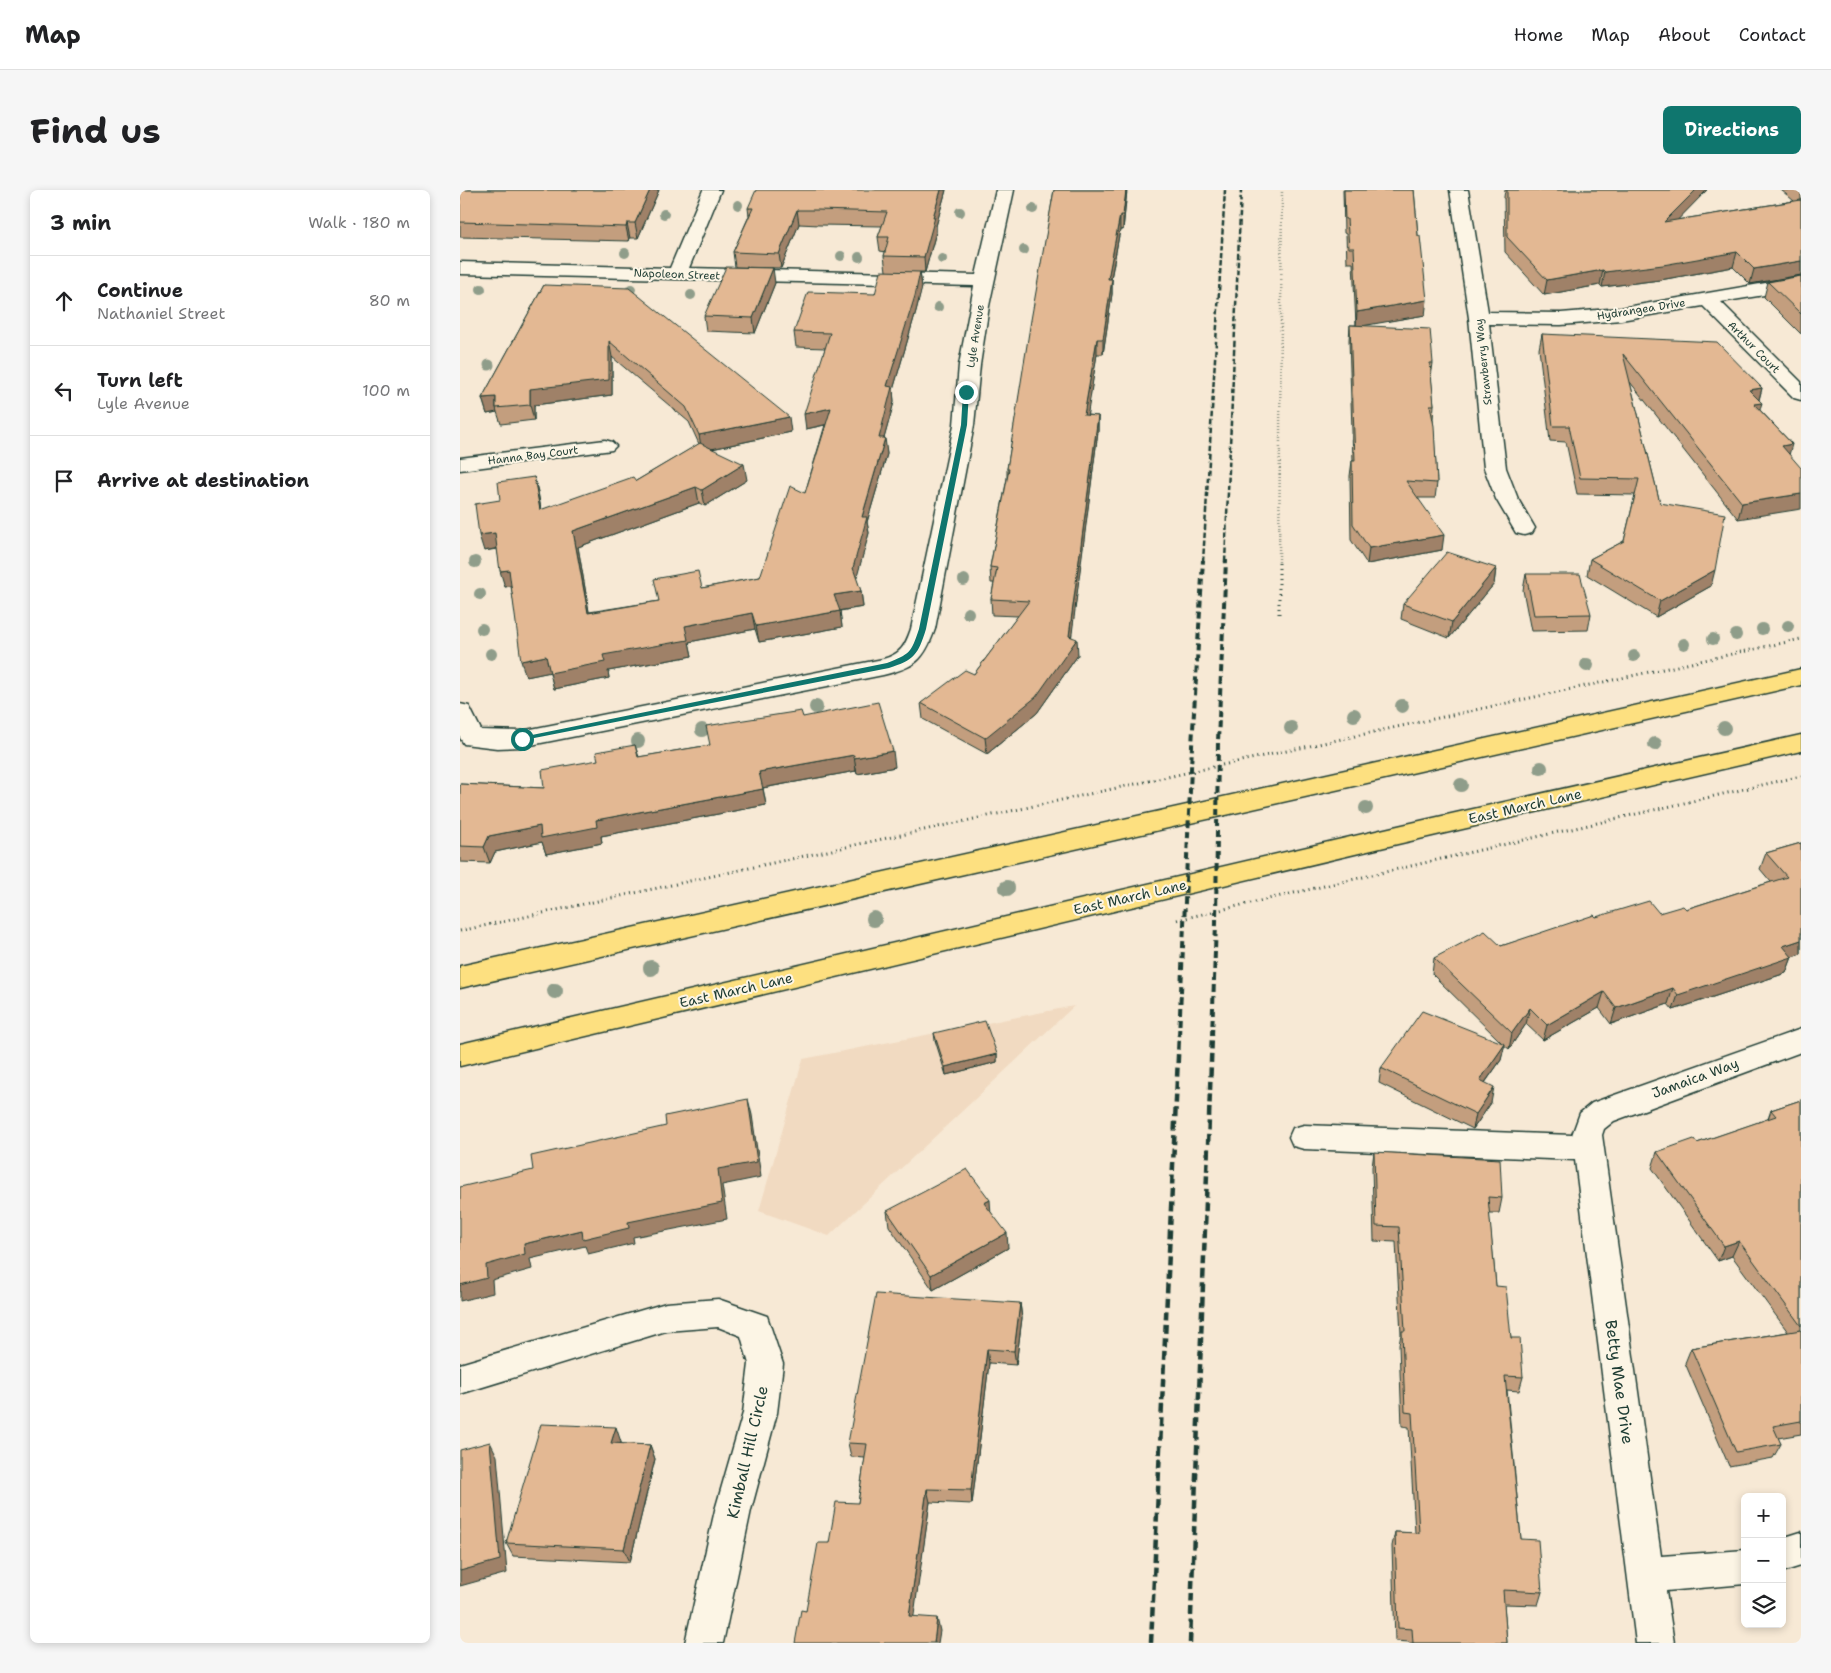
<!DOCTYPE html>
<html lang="en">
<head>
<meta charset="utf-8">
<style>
  :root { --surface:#fff; --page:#f6f6f6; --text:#202124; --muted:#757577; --line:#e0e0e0; --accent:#0f766e }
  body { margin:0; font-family:"Shantell Sans",sans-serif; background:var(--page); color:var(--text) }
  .controls { position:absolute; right:15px; bottom:15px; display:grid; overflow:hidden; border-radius:8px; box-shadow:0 2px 8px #0003 }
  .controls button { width:45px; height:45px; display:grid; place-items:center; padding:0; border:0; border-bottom:1px solid var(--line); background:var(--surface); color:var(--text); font:25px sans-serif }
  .stop { position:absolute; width:15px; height:15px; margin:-11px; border:4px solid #0f766e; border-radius:50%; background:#fff }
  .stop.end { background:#0f766e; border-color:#fff; box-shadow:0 1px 5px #0008 }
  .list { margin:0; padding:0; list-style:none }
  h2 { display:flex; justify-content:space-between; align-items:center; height:65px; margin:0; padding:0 20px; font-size:21px }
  h2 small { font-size:16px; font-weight:400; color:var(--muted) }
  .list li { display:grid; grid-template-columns:32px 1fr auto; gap:15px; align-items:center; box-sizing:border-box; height:90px; padding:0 20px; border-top:1px solid var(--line) }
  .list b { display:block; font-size:19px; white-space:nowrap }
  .list p { margin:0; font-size:16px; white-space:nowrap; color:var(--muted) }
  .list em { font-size:16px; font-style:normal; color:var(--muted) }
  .icon { flex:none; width:28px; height:28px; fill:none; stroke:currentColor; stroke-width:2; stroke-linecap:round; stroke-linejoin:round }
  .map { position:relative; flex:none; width:1341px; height:1453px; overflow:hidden; border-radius:8px }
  header { display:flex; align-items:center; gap:30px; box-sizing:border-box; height:70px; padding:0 25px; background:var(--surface); border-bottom:1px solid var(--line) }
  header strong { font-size:24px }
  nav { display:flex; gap:28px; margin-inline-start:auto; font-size:18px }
  .intro { display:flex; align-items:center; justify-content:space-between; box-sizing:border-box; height:120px; padding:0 30px }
  h1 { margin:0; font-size:35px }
  .button { padding:12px 22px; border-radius:8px; background:var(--accent); color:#fff; font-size:18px; font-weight:700 }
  main { display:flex; gap:30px; padding:0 30px }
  aside { flex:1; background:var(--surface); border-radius:8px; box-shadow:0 2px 8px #0003 }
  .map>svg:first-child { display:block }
</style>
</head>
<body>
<header>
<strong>Map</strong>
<nav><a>Home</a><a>Map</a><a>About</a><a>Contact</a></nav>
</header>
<div class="intro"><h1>Find us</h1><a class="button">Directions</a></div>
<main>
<aside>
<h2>3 min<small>Walk · 180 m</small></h2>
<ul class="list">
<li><svg class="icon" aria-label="ahead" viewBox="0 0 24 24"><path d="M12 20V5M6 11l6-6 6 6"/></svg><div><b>Continue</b><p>Nathaniel Street</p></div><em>80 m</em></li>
<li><svg class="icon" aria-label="left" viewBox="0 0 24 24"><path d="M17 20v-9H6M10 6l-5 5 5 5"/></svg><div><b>Turn left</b><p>Lyle Avenue</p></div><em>100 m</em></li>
<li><svg class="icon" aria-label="arrive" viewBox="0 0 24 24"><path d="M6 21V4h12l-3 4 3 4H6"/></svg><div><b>Arrive at destination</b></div></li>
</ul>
</aside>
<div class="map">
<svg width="1341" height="1453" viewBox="0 0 1341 1453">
  <rect width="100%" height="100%" fill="#f7e9d5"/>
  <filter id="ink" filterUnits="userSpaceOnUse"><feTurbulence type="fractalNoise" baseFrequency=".02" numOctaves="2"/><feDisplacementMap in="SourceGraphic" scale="10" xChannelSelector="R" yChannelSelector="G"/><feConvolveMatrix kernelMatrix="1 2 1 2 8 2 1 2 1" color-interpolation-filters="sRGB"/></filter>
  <g filter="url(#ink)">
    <!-- built -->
    <path fill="#f1dac1" d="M614 816 369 1046 299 1021 343 869Z"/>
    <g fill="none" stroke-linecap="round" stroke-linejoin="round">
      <!-- minor casing -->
      <g stroke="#1f3d34" stroke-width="3">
        <g id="minor">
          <path d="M243 0H261L229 78 516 85 536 0H554L529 116 520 175 514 235 475 439C464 471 455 477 423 485L61 557 37 558 4 554 0 548V514L9 516 21 540 61 541 423 469C441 464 445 456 451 439L494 235 499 175 514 96 0 84V72L210 78Z"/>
          <path d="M990 0H1008L1028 122 1101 123 1161 118 1341 87V99L1261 112 1341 192V210L1334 208 1243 116 1161 130 1101 135 1029 134 1046 278 1058 309 1075 338 1072 343 1064 345 1056 343 1036 309 1024 278 1009 128Z"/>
          <path d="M145 250 152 252 156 256 152 260 0 280V268Z"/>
          <path d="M1341 839V862L1154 931 1144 939 1142 945 1201 1366 1285 1360V1394L1206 1401 1214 1453H1176L1115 970 844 959 833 956 829 947 833 938 844 935 1112 945 1120 923 1132 913Z"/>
          <path d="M258 1109 307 1126 323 1174 317 1223 291 1320 263 1453H225L255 1320 283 1223 289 1174 281 1146 258 1137 206 1141 0 1204V1174L206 1113Z"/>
          <path d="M1341 1342V1376L1322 1382V1348Z"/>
        </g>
      </g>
      <!-- major casing -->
      <g stroke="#1f3d34" stroke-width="3">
        <g id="major">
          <path d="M1341 479V495L0 798V776Z"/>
          <path d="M1341 545V561L929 656 0 876V854L929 638Z"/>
        </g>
      </g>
      <!-- path-far1 -->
      <path stroke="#1f3d34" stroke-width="2.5" stroke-dasharray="0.5 2.5" stroke-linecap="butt" d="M819 372 822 0"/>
      <!-- path -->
      <g stroke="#1f3d34" stroke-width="3" stroke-dasharray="1 4" stroke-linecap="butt">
        <path d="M819 424V370"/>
        <path d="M717 730 1341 586"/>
        <path d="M0 741 1341 449"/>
      </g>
      <!-- minor -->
      <use href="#minor" fill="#fcf5e5" fill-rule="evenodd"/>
      <!-- major -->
      <use href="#major" fill="#fde080" fill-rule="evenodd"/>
      <!-- rail-far2 -->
      <g stroke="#1f3d34" stroke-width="2.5" stroke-dasharray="5.5 2.5" stroke-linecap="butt">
        <path d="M743 372 765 0"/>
        <path d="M765 372 781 0"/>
      </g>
      <!-- rail-far1 -->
      <g stroke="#1f3d34" stroke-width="4" stroke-dasharray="7 4" stroke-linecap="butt">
        <path d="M719 846 732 556 743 370"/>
        <path d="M752 846 756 733 758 551 766 370"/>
      </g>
      <!-- rail -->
      <g stroke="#1f3d34" stroke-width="4.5" stroke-dasharray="9 4.5" stroke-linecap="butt">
        <path d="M691 1453 719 845"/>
        <path d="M730 1453 752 845"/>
      </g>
    </g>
    <!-- trees -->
    <g fill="#8f9d8a">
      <circle cx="278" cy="15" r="5"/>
      <circle cx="573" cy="19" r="5"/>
      <circle cx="500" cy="22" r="5"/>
      <circle cx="204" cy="24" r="5"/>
      <circle cx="564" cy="60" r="5"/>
      <circle cx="165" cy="63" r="5"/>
      <circle cx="381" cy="66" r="5"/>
      <circle cx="399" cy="67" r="5"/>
      <circle cx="482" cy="69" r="5"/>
      <circle cx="21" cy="99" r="5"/>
      <circle cx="171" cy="99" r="5"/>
      <circle cx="231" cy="105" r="5"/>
      <circle cx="478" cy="117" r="5"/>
      <circle cx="29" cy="175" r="5.5"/>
      <circle cx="15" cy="372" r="6"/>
      <circle cx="504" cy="390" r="6"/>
      <circle cx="20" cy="404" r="6"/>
      <circle cx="508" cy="423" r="6"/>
      <circle cx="1328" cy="436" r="6"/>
      <circle cx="22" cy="439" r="6"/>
      <circle cx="1302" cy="439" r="6"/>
      <circle cx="1276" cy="445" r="6"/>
      <circle cx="1253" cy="449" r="6"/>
      <circle cx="1224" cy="454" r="6"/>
      <circle cx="31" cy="464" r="6"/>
      <circle cx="1174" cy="466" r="6"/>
      <circle cx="1127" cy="475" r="7"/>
      <circle cx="942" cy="516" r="7"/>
      <circle cx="356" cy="517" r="7"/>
      <circle cx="894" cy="525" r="7"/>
      <circle cx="831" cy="538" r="7"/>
      <circle cx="1264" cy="538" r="7"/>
      <circle cx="242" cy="540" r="7"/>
      <circle cx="178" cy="551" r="7"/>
      <circle cx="1195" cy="554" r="7"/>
      <circle cx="1081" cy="578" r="7"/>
      <circle cx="1001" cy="595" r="7"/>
      <circle cx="906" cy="618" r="7"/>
      <circle cx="547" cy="698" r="8"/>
      <circle cx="414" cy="729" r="8"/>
      <circle cx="191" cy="778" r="8"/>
      <circle cx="95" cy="801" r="8"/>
    </g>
    <!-- wall -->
    <g fill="#c39e7e" stroke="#1f3d34">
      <path d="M0 0H199L178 48H170L169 51 0 47Z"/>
      <path d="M486 0 476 36V42L465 82H460L462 97 456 121 433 200 434 212 424 248 427 264 407 332 409 343 396 388 401 401 403 417 380 421 382 437 299 452 295 439 229 452 232 466 148 481 149 488 94 499 90 482 66 487 51 396 45 397 37 359 24 361 40 310 74 287 78 302 81 320 176 291 239 254 229 232 152 167V205L74 215V230L41 234 37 222 27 224 22 208 84 95 331 242 252 259 287 290 245 316 239 313 118 357 129 422 199 411 242 398 300 387 345 303 365 235 346 239 365 158 336 157 334 142 415 104 426 81 424 66 426 62 420 61 418 47 422 36 359 35 339 34 321 78 275 77 273 62 289 26 288 18Z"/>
      <path d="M594 0H667L663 40H660L651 89H652V104L643 164H637L627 225 638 226V241L611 447 618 465 577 523 527 564 463 529 461 513 514 484 558 426 532 425 531 409 534 393H531L530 377 547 288V279Z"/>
      <path d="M883 0H954L965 125 903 135 973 173 971 187 974 215 973 229 977 293 975 308H958L982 360 907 374 891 350 890 286 892 271H893L889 150 890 135H896L893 73H887L886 44 884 43Z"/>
      <path d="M1045 0H1247L1217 30 1334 11 1321 0H1341V85L1290 94 1273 77 1200 90 1142 97 1140 95 1084 105 1045 62 1044 7Z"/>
      <path d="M1341 86V144L1304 107 1308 92Z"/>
      <path d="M315 93 295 143 246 141 244 126Z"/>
      <path d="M1082 144 1302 198 1299 210 1300 220 1332 254 1278 329 1170 192 1200 313 1251 396 1196 427 1127 385 1130 369 1164 351 1175 305 1117 304 1106 252 1090 251 1079 159Z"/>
      <path d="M1036 378 1034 394 989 448 941 429 943 414Z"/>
      <path d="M1066 384 1131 424 1128 440 1071 441 1063 400Z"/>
      <path d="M343 527 435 577 397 584 396 581 303 598 306 615 141 646 142 653 86 664 82 652 35 662 30 673 0 672V594L84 598 138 570 175 555 179 567 250 555Z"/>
      <path d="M1341 653V764L1332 767 1326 783 1213 820 1208 814 1151 834 1139 818 1083 850 1066 834 1049 859 1044 855 1041 870 1025 893 1031 913 1013 939 919 893 921 878 1043 854 972 784 974 768 1041 756 1136 727 1199 723 1226 719 1311 692 1300 679 1306 663Z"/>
      <path d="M474 843 537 864V872L486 885 475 850Z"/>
      <path d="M1341 910V1244L1318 1248 1321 1254 1313 1268 1269 1276 1225 1173 1231 1158 1328 1142 1272 1066 1258 1071 1192 978 1197 962 1237 953 1308 929 1311 920Z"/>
      <path d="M914 962 1042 1008 1039 1023H1029L1036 1096 1063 1187 1059 1201 1047 1200 1061 1349 1082 1402 1078 1415 1044 1414 1047 1453H949V1452L935 1451 932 1356 935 1342 955 1343 949 1237 942 1236 939 1155 941 1144 936 1052 914 1051 912 977Z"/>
      <path d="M427 1021 531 1022 548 1058 473 1100 429 1036Z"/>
      <path d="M560 1113 562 1128 556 1175 529 1173 512 1314 470 1312 453 1427 480 1441 346 1421 369 1353 398 1313 405 1268 391 1267 388 1253Z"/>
      <path d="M161 1252V1254L190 1255 195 1269 170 1372 53 1366 46 1353Z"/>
    </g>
    <!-- shaded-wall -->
    <g fill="#9f8167" stroke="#1f3d34">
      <path d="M190 0H199L178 48 175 33Z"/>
      <path d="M481 0H486L476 36V42L465 82 464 67 473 27Z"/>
      <path d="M666 0H667L663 40V25Z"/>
      <path d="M1236 0H1247L1201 47 1204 32Z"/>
      <path d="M337 20 339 34 321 78 319 64Z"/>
      <path d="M660 25V40L648 104V89Z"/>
      <path d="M167 33 170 48 169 51 166 37Z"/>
      <path d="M1277 62 1273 77 1200 90 1142 97 1145 82Z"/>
      <path d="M1341 71V85L1290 94 1294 79Z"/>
      <path d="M313 78 315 93 295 143 293 128Z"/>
      <path d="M1143 80 1140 95 1084 105 1087 90Z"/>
      <path d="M460 82 462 97 456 121 433 200 434 212 420 263 419 248 427 196Z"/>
      <path d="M652 89V104L643 164V149Z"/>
      <path d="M967 110 965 125 896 137 897 122Z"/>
      <path d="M637 149V164L625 241 624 225Z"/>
      <path d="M149 151 152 167V205L74 215V230L70 215V199Z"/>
      <path d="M1302 198 1298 213 1289 200Z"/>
      <path d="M36 207V218L37 222 27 224 22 208Z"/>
      <path d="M1302 213 1297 228 1294 214Z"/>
      <path d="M371 218 373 233 346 239 344 224Z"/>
      <path d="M638 226V241L610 459 617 449 618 465 577 523 527 564 525 548 609 446Z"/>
      <path d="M329 227 331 242 242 261 239 245Z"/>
      <path d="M425 248 427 264 407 332 409 343 395 394 393 378 402 327Z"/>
      <path d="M1332 254 1328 269 1322 256Z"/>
      <path d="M284 274 287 290 245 316 242 300Z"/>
      <path d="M74 287 78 302 84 336 80 320Z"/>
      <path d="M236 297 239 313 118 357 132 439 128 423 113 341Z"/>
      <path d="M1341 304V319L1278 329 1282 313Z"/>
      <path d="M35 343 39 358 24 361 19 345Z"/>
      <path d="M984 345 982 360 907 374 909 358Z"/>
      <path d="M1036 378 1034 394 989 448 992 432Z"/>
      <path d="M49 380 54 395 45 397 40 381Z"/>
      <path d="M1255 380 1251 396 1196 427 1200 411Z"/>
      <path d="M401 401 403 417 377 421 374 405Z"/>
      <path d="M380 421 382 437 299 452 296 436Z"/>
      <path d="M292 423 295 439 229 452 232 466 148 481 149 488 94 499 90 483 143 465 225 436Z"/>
      <path d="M86 466 91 482 66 487 61 471Z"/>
      <path d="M433 561 435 577 397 584 394 568Z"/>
      <path d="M394 565 396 581 302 598 299 582Z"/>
      <path d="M303 599 306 615 141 646 142 653 86 664 82 652 35 662 30 673 24 657 29 646 80 636 136 630Z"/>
      <path d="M1341 750V764L1332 767 1326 783 1213 820 1218 805 1323 756Z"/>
      <path d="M1213 798 1208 814 1151 834 1156 818Z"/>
      <path d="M1144 802 1139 818 1083 850 1087 835Z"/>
      <path d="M1070 818 1066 834 1049 859 1052 843Z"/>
      <path d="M1045 854 1041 870 1016 905 1020 890Z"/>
      <path d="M537 864V872L486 885 485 877Z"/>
      <path d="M1034 897 1031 913 1013 939 1016 924Z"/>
      <path d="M288 909 292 925 301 987 262 995 267 1029 173 1047 174 1053 128 1064 125 1056 70 1069 72 1079 32 1090 33 1103 0 1111V1095L26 1075 64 1054 122 1040 168 1032 258 979Z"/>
      <path d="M530 1010 531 1026 524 1013Z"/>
      <path d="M547 1043 548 1058 473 1100 471 1085Z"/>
      <path d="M1279 1051 1272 1066 1258 1071 1264 1056Z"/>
      <path d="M560 1113 562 1128 556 1175 554 1161Z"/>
      <path d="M527 1159 529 1173 512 1314 511 1300Z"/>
      <path d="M156 1237 161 1252 157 1267 151 1253Z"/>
      <path d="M30 1252 37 1266 47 1383 0 1396V1381Z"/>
      <path d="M190 1255 195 1269 170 1372 164 1359Z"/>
      <path d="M467 1299 470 1312 452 1439 449 1426Z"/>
      <path d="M477 1428 480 1441 478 1453H474Z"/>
    </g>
    <!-- building -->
    <g fill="#e3b893" stroke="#1f3d34">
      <path d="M0 0H190L175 33H167L166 37 0 32Z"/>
      <path d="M296 0H481L473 27H475L464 67 424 66 429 47H418L427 22 358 20H337L319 64 273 62 293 18H288Z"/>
      <path d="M594 0H666L663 25H660L648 89H652L643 149H637L624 225 638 226 609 446 617 449 576 507 525 548 461 513 505 480 514 484 569 411 531 409 537 378 530 377 549 279H547L571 130Z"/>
      <path d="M884 0H954L958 46H960L967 110 897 122 894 58H889L887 29H885Z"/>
      <path d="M1047 0H1236L1204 32 1341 10V71L1294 79 1277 62 1203 75 1145 82 1143 80 1087 90 1047 47Z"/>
      <path d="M266 77 313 78 293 128 244 126Z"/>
      <path d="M421 81 460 82 455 106 427 196 432 197 419 248H425L402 327H407L393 378 401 401 374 405 380 421 296 436 292 423 225 436 228 450 143 465 145 472 90 483 86 466 61 471 49 380 40 381 35 343 19 345 15 314 40 310 38 292 74 287 80 320 173 287 176 291 240 253 284 274 242 300 236 297 113 341 128 423 199 411 194 389 238 381 242 398 300 387 330 296 345 303 371 218 344 224 370 143 334 142 348 102 415 104Z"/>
      <path d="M1341 86V124L1308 92Z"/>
      <path d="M84 95 169 98 329 227 239 245 226 217 149 151V190L70 199V215L36 218V207L22 208Z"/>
      <path d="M890 135 970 139 973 173H970L974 215H970L974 236 977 293 946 291 984 345 909 358 893 334 892 271H895Z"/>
      <path d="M1082 144 1257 152 1302 198 1289 200 1302 213 1294 214 1332 254 1322 256 1341 278V304L1282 313 1163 164 1200 313 1265 324 1255 380 1200 411 1130 369 1164 351 1179 289 1120 288 1109 236H1093Z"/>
      <path d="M987 362 1036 378 992 432 943 414Z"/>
      <path d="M1066 384H1120L1131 424 1074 425Z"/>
      <path d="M418 512 433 561 394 568V565L299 582 303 599 136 630 137 637 81 648 80 636 29 646 24 657 0 656V594L84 598 82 580 138 570 136 562 175 555 178 567 250 555 246 536 341 521 343 527Z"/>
      <path d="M1341 653V750L1323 756 1332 767 1218 805 1213 798 1156 818 1144 802 1087 835 1070 818 1052 843 974 768 1025 741 1041 756 1134 725 1136 727 1189 711 1199 723 1223 716 1226 719 1327 687 1306 663Z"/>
      <path d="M962 821 1045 854 1020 890 1034 897 1016 924 921 878Z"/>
      <path d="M525 831 537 864 485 877 474 843Z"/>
      <path d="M288 909 297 972 258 979 262 1013 168 1032 169 1038 123 1049 122 1040 64 1054 65 1064 26 1075 27 1088 0 1095V997L73 980 71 966 206 936 205 926Z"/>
      <path d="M1341 910V1136L1279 1051 1264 1056 1197 962 1234 949 1237 953 1316 926 1311 920Z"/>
      <path d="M914 962 1040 969 1042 1008 1028 1007 1036 1096 1046 1097 1051 1148H1060L1063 1187 1045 1186 1061 1349 1078 1350 1082 1402 1043 1400 1047 1453H953L952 1439 938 1438 935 1342 959 1343 952 1223 945 1222 942 1141H945L939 1037 916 1036Z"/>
      <path d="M507 979 530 1010 524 1013 547 1043 471 1085 427 1021Z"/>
      <path d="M416 1104 560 1113 554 1161 527 1159 511 1300 467 1299 449 1426 477 1428 474 1453H335L341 1420 346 1421 358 1353H369L376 1312 398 1313 407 1254 388 1253Z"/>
      <path d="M1341 1140V1231L1313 1236 1321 1254 1276 1262 1231 1158Z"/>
      <path d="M81 1234 156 1237 151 1253 190 1255 164 1359 46 1353Z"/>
      <path d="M30 1252 40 1370 0 1381V1260Z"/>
    </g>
  </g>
  <!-- route -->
  <path fill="#0f766e" d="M506 200 509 202 507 235 466 439C458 465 454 470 429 478L59 551 58 549 62 547 427 473C450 464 451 463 459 439L501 235 503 202Z"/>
  <g text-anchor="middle" stroke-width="4" stroke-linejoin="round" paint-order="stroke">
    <!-- far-street labels -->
    <g font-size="11" fill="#1f3d34" stroke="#fcf5e5">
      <text transform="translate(217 84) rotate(2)" y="4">Napoleon Street</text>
      <text transform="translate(1181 119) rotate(-9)" y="4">Hydrangea Drive</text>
      <text transform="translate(515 146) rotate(-81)" y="4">Lyle Avenue</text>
      <text transform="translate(1294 157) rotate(45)" y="4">Arthur Court</text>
      <text transform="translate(1023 172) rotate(-96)" y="4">Strawberry Way</text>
      <text transform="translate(73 265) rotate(-7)" y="4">Hanna Bay Court</text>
    </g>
    <!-- street labels -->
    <g font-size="14" fill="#1f3d34" stroke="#fcf5e5">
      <text transform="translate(1065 616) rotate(-13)" y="5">East March Lane</text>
      <text transform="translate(670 707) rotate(-13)" y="5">East March Lane</text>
      <text transform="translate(276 800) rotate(-13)" y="5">East March Lane</text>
      <text transform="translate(1235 888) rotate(-20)" y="5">Jamaica Way</text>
    </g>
    <!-- near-street labels -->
    <g font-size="16" fill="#1f3d34" stroke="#fcf5e5">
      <text transform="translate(1160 1192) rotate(82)" y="6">Betty Mae Drive</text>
      <text transform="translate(287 1262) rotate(-77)" y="6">Kimball Hill Circle</text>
    </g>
  </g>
</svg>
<div class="controls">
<button>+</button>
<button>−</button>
<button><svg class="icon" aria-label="layers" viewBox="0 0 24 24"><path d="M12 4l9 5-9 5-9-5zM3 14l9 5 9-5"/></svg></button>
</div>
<div class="stop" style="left:62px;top:549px"></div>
<div class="stop end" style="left:506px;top:202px"></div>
</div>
</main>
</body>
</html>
